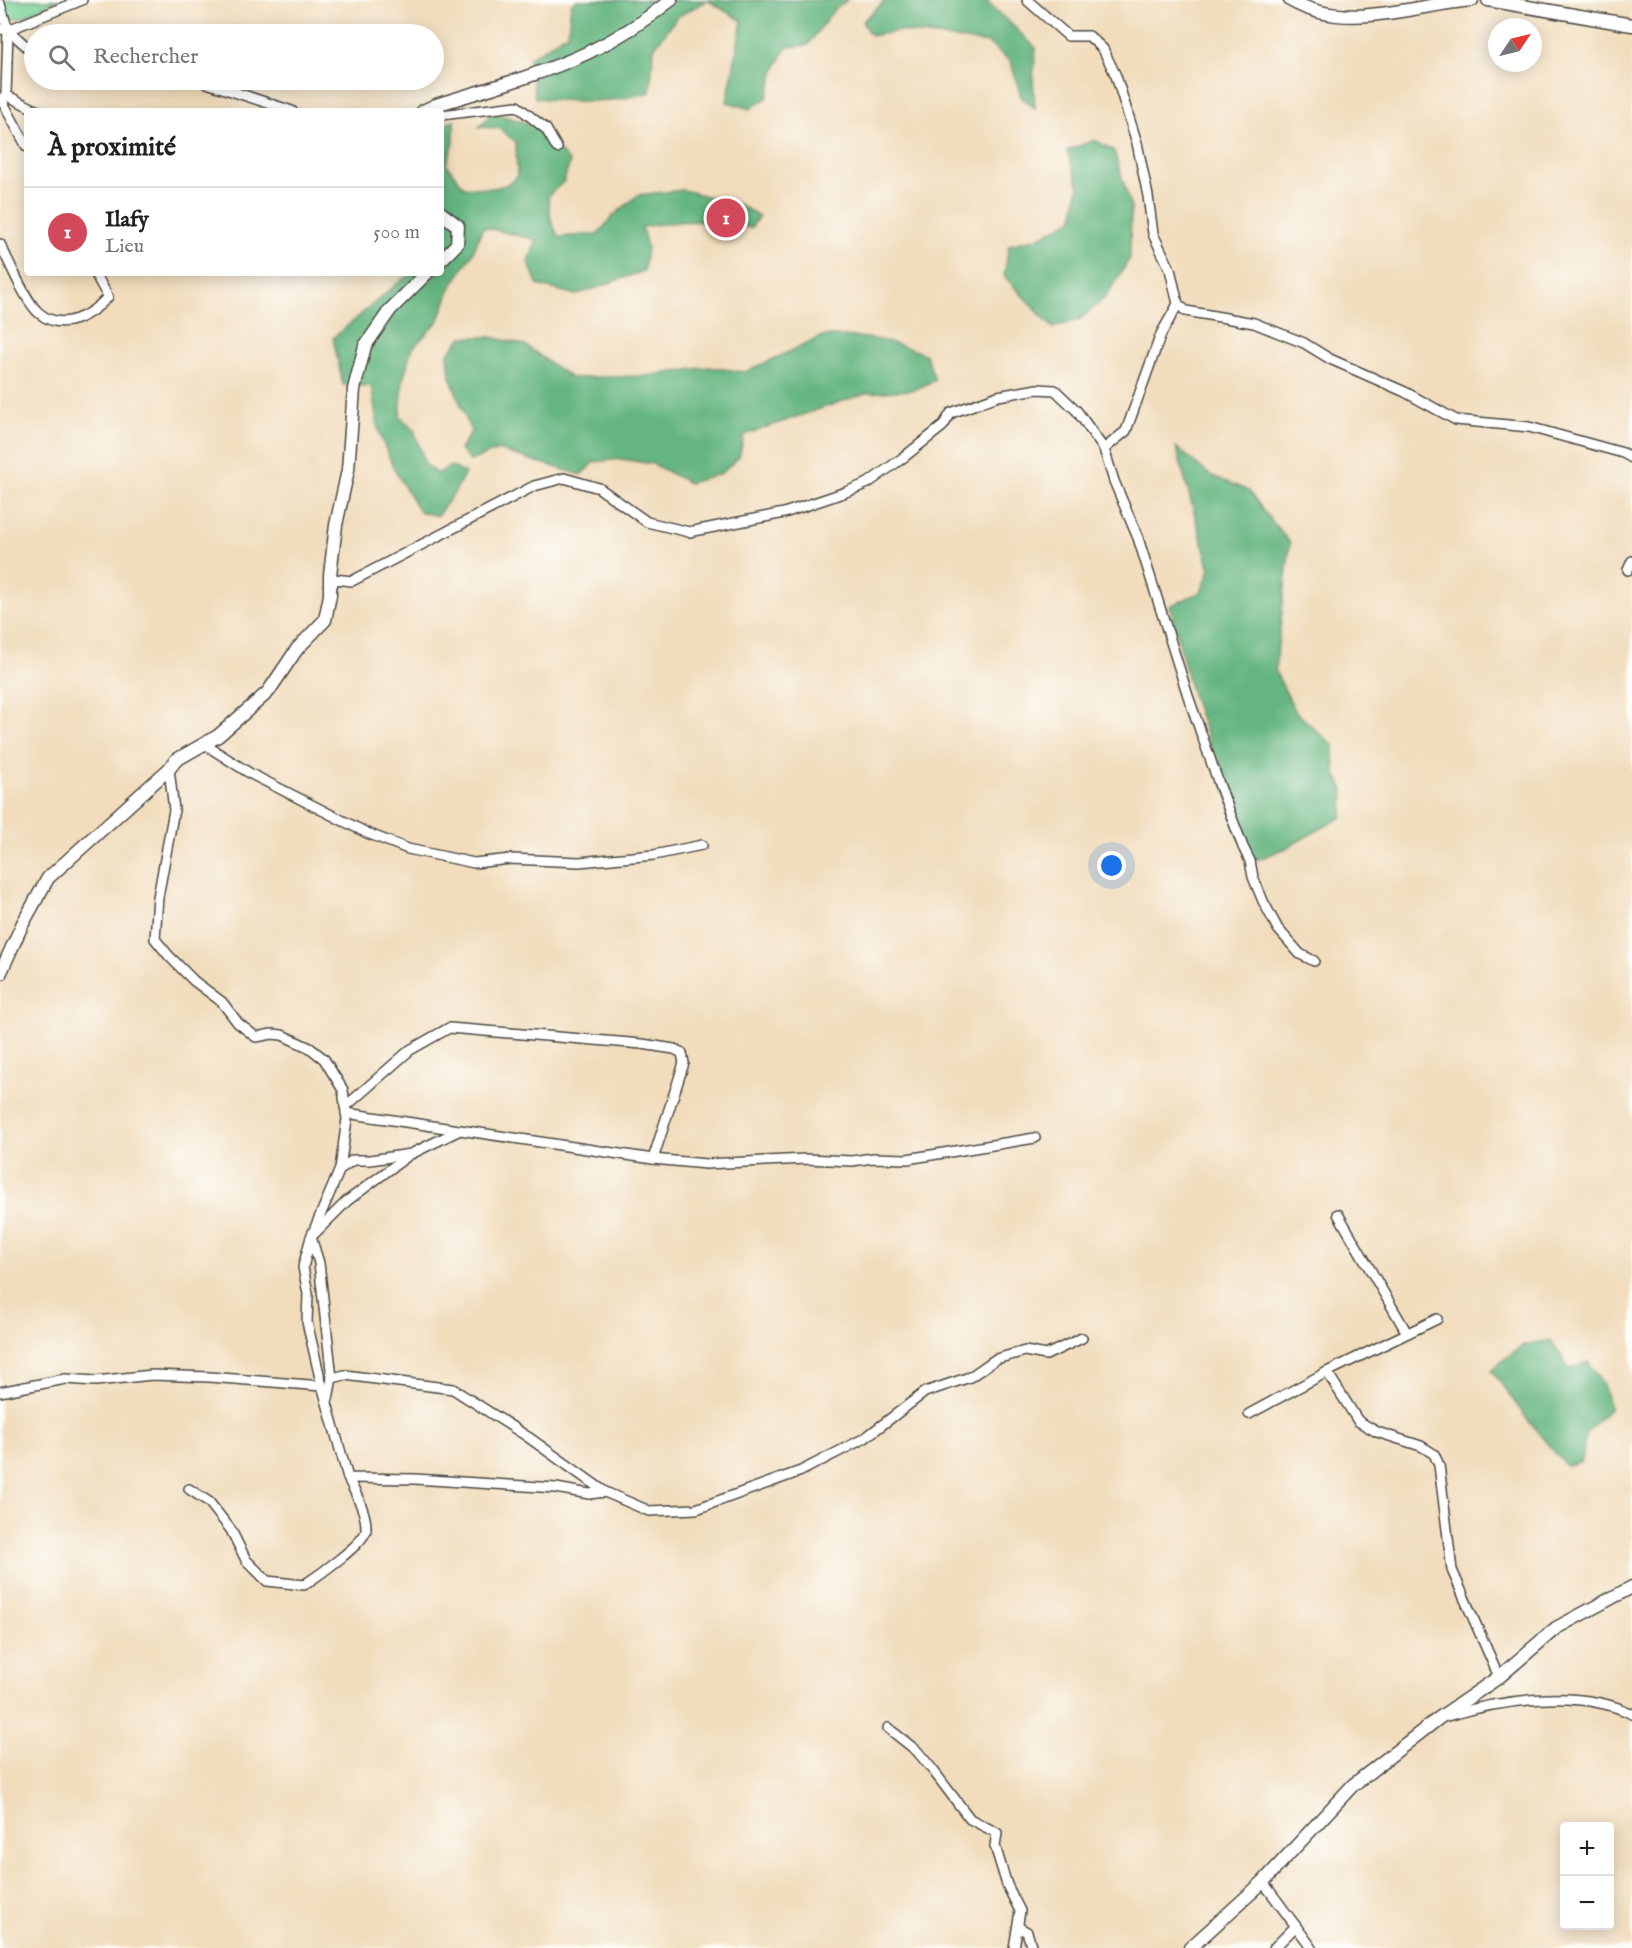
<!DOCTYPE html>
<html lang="fr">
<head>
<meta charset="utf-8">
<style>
  :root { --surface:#fff; --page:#f6f6f6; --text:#202124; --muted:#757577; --line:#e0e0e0; --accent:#d1495b }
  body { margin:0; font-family:"IM FELL English",serif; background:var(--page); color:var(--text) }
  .controls { position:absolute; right:18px; bottom:18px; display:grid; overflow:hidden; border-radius:6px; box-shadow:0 3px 15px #0003 }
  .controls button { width:54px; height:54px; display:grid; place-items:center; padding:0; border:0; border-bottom:2px solid var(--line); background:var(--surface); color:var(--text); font:30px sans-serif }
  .compass { position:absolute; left:1488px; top:18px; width:54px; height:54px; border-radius:50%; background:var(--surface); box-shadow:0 3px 15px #0003; rotate:55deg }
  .you { position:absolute; left:1112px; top:866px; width:21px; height:21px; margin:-15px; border:4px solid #fff; border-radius:50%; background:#1a73e8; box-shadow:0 0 0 9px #1a73e833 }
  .badge { display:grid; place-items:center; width:39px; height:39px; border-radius:50%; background:var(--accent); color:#fff; font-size:20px; font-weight:700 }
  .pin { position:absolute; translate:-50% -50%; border:3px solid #fff; box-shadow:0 2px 6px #0006 }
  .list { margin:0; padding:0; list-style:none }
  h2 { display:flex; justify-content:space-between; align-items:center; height:78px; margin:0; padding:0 24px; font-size:26px }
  h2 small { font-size:20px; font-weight:400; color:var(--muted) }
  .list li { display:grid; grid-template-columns:39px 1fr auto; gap:18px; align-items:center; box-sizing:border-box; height:90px; padding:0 24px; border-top:2px solid var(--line) }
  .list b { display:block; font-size:22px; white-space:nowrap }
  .list p { margin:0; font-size:20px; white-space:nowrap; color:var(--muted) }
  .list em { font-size:20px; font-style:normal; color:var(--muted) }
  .icon { flex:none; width:33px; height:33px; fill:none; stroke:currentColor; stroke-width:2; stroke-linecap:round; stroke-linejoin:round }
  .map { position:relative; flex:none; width:1632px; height:1948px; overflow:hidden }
  .search { position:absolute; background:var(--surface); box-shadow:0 3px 15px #0003; left:24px; top:24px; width:420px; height:66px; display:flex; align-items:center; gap:15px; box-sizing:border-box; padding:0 21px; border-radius:33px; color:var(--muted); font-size:22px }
  .panel { position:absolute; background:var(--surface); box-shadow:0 3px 15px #0003; left:24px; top:108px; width:420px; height:168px; border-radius:6px }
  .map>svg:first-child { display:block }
</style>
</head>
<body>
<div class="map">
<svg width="1632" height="1948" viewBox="0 0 1632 1948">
  <rect width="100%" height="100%" fill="#fdfcf7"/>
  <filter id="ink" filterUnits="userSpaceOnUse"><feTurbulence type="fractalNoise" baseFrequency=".0167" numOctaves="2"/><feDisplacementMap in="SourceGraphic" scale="12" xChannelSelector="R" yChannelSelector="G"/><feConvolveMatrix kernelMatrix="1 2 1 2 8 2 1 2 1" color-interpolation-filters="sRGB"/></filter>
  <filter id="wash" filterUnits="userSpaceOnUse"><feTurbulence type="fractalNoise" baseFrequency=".008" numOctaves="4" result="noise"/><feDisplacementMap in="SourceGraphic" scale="24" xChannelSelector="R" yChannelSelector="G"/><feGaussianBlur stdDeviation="1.35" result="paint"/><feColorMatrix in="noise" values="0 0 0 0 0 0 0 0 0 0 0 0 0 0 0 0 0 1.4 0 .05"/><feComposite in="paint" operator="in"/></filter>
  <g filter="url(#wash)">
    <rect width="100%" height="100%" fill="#f1dcbb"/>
    <!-- green -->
    <path fill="#7cd398" stroke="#547f62" stroke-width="1.5" d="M0 0H58L24 17 0 21Z"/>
    <!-- forest -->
    <g fill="#65b580" stroke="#487056" stroke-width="1.5">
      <path d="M577 0H847L833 11 808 45 787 47 776 67 767 98 750 109 727 102 742 21 707 0 677 17 654 48 650 92C612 104 574 102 535 98L529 58 568 33 571 4Z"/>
      <path d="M886 0H986L1036 48 1033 79 1035 108 1021 97 1011 62 988 43 899 31 871 36 862 22Z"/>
      <path d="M492 113 532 124 549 139 570 162 564 181 548 196 551 221 559 237 598 234 613 216 638 195 683 190 738 204 759 216 751 228C708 220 685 219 642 227L647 247 644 271 576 295 538 285 528 262 537 240 483 227 473 253 451 287 439 320 411 350 403 380 400 416 414 430 425 464 437 474 451 466 465 473 454 493 437 516 419 511 394 469 379 433 371 386 343 385 333 338 399 282 413 273H441V248L445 243 441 241V125L454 121V142L446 164 464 187C483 188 502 192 517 177L516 142 498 128 479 127Z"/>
      <path d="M1094 140 1114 151 1131 207 1130 258 1105 298 1080 319 1053 328 1004 276 1009 245 1038 238 1073 219 1079 186 1067 151Z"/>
      <path d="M823 336C864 336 888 338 926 355L935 380 914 390 866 393 744 435 739 457 720 474 689 483 653 464 621 459 594 462 581 475 498 450 470 461 460 450 471 432 450 376 448 353 462 337H491L525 345 571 378 645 376 709 367 745 372Z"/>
      <path d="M1176 447 1210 475 1249 491 1266 514 1290 543 1275 671 1296 712 1334 746 1335 772 1344 790 1342 817 1284 849 1254 861 1243 841 1190 688 1170 606 1201 592 1210 570Z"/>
      <path d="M1551 1340 1569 1369 1588 1362 1603 1384 1610 1408 1586 1433 1582 1461 1566 1466 1530 1423 1491 1370 1523 1345Z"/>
    </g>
  </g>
  <g filter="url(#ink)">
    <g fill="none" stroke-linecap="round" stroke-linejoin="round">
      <!-- minor casing -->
      <g stroke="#494641" stroke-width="12">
        <g id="minor">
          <path d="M1027 0 1068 36H1089L1103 49 1116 76 1137 143 1148 196 1153 234 1170 269 1178 304 1186 311 1254 323 1304 343 1330 359 1405 392 1456 420 1529 427 1623 453 1632 458"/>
          <path d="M0 4 8 30 6 95"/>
          <path d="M0 29 8 30 34 53"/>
          <path d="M8 30 82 0"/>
          <path d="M198 80 292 111"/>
          <path d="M441 115 517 106 546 129 557 148"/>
          <path d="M27 147 1 99 6 95 38 111"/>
          <path d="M0 244C9 261 25 301 39 313 63 333 91 315 108 297L95 273"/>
          <path d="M1104 449 1126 431 1161 334 1178 304"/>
          <path d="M1628 570 1632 561"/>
          <path d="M332 587 334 579 352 581 534 486 564 478 599 488 647 522 689 532 784 513 846 492 868 483 904 457 943 426 951 413 998 396 1037 389 1055 390 1077 411 1104 449 1114 481 1138 538 1188 696 1219 784 1243 847 1250 861 1253 877 1263 901 1278 929 1300 954 1314 961"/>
          <path d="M204 744 251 774 367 833 408 849 474 863 511 859 579 862 654 855 702 845"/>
          <path d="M169 769 174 810 158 897 155 939 169 956 194 981 222 1002 238 1023 256 1037 272 1034 282 1035 310 1048 324 1059 343 1090 347 1119 340 1169 311 1237 303 1267 308 1294 307 1322 320 1378 348 1478 415 1479 556 1488 589 1494 605 1492 649 1511 696 1509 801 1471 865 1438 925 1392 970 1377 996 1359 1025 1351 1046 1355 1082 1338"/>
          <path d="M345 1107 410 1050 449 1028 642 1044 674 1049 682 1053 684 1063 653 1159"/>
          <path d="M346 1113 459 1130"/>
          <path d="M340 1169 353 1160H370L411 1154 460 1130 653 1159 706 1164 806 1159 852 1161 873 1158 907 1159 1035 1138"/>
          <path d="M1338 1214 1407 1333"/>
          <path d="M1327 1372 1437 1319"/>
          <path d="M332 1378 345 1375 453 1389 528 1437 605 1492"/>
          <path d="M0 1392 65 1379 96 1381 152 1375 209 1377 322 1386"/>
          <path d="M328 1399 332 1378 319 1263 311 1237 347 1201 409 1155"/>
          <path d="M1249 1414 1327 1372 1358 1421 1377 1432 1421 1446 1434 1454 1439 1465 1452 1570 1499 1677"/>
          <path d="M189 1489 209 1502 231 1530 246 1560 267 1581 304 1585C316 1577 365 1543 366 1530 367 1512 355 1493 348 1478"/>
          <path d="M1447 1716C1500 1700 1581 1688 1632 1714"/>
          <path d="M888 1728 917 1751 932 1769 970 1819 997 1833 995 1846 1007 1885 1020 1911 1014 1948"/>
          <path d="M1263 1882 1312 1948"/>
          <path d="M1018 1927 1027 1932 1032 1948"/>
          <path d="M1274 1948 1296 1926"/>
        </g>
      </g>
      <!-- tertiary casing -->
      <g stroke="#494641" stroke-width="15">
        <g id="tertiary">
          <path d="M1290 0C1346 33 1412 5 1472 0"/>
          <path d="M1488 0 1632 25"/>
          <path d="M423 111 436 105C487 89 541 75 589 52 618 38 646 20 671 0"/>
          <path d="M441 213 458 226 457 244 441 260"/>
          <path d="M0 974 22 925 48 878 169 769 176 760 218 736 268 692 297 649 325 620 330 595V575L336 525 348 470 354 389 365 346 390 310 427 273"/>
          <path d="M1190 1948 1263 1882 1353 1785 1439 1718 1499 1677 1556 1628 1632 1587"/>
        </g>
      </g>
      <!-- minor -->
      <use href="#minor" stroke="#fff" stroke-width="9"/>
      <!-- tertiary -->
      <use href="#tertiary" stroke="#fff" stroke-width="12"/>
    </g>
  </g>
</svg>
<div class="controls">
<button>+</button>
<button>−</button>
</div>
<svg class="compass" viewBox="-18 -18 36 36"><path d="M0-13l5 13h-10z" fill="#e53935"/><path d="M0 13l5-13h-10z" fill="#757577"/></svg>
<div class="you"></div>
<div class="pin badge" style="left:726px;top:218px">1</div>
<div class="search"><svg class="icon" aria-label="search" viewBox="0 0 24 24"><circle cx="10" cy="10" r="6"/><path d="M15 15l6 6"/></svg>Rechercher</div>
<section class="panel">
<h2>À proximité<small></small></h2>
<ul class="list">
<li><span class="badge">1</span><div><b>Ilafy</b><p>Lieu</p></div><em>500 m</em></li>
</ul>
</section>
</div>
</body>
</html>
